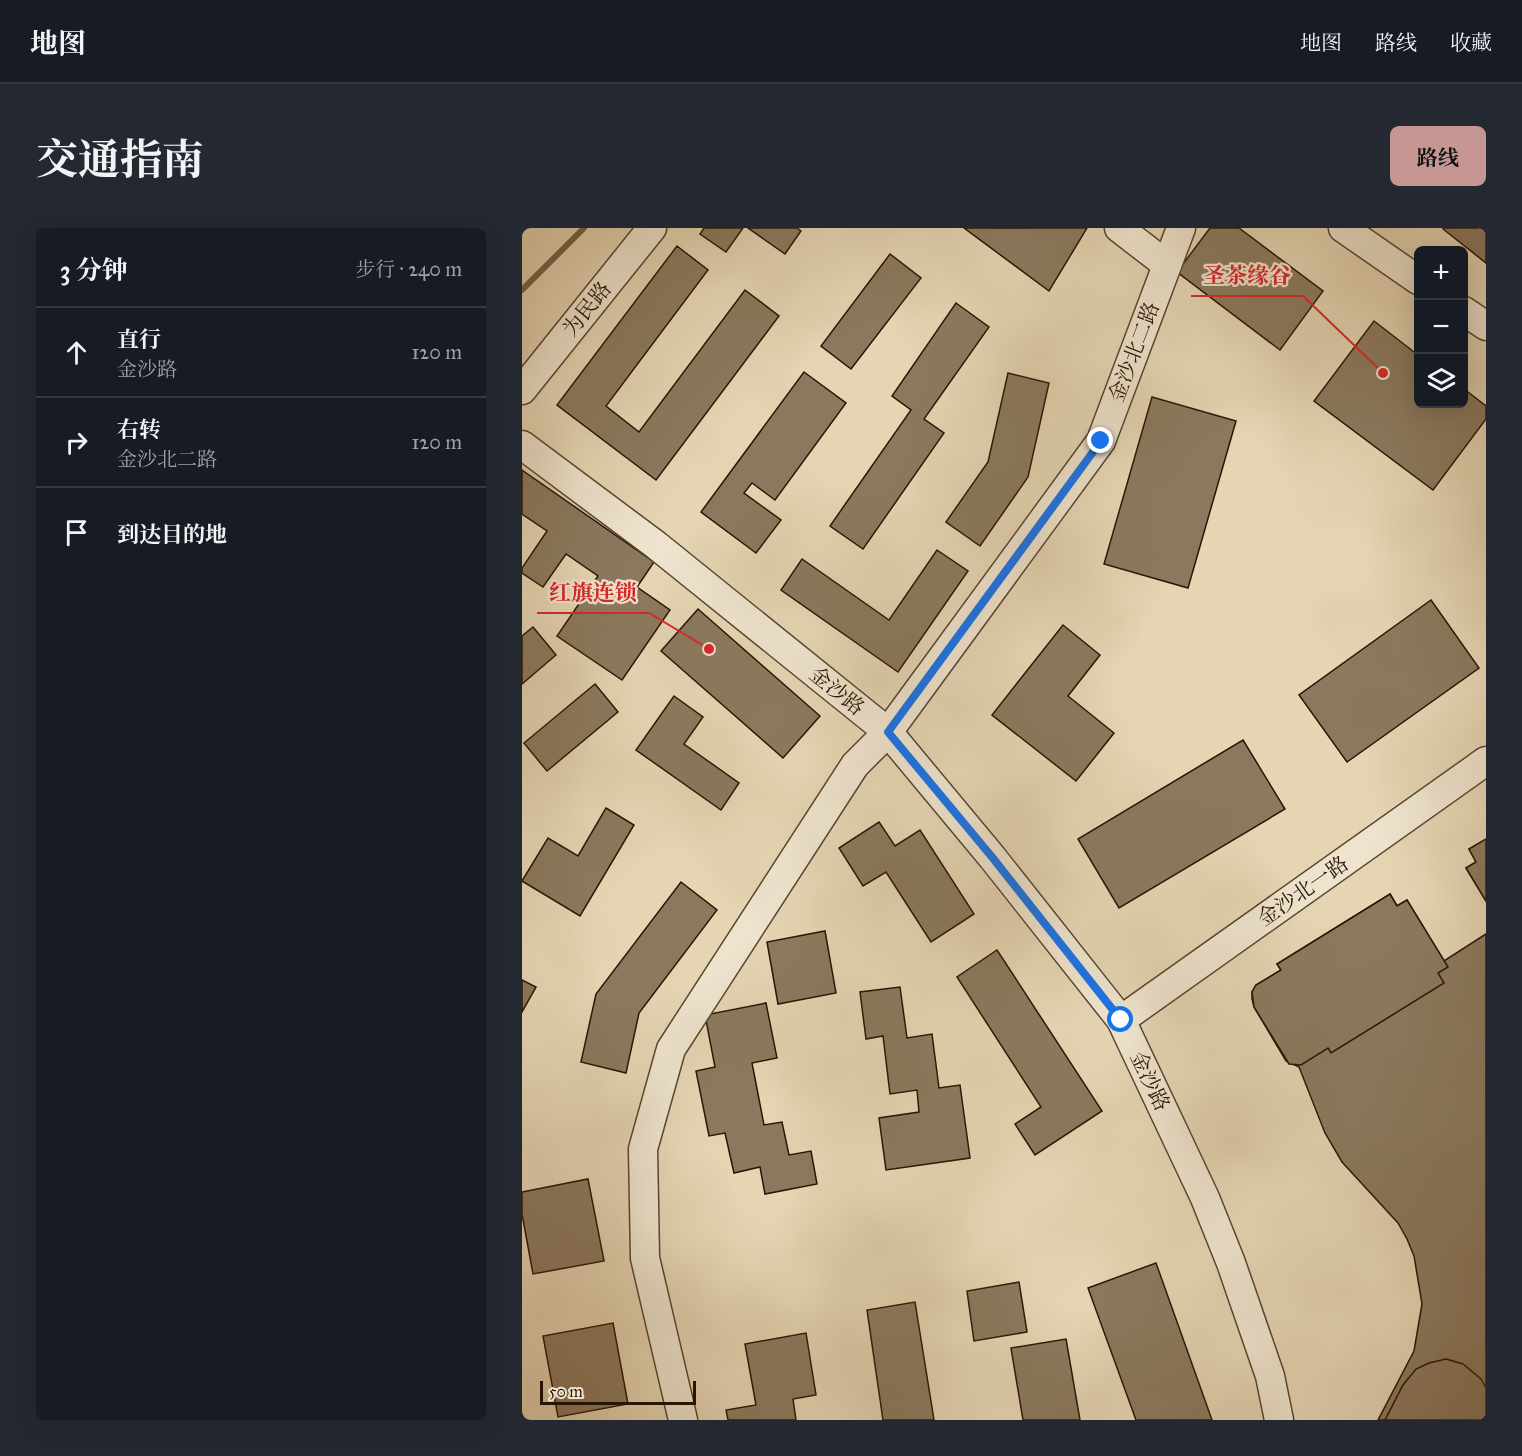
<!DOCTYPE html>
<html lang="zh">
<head>
<meta charset="utf-8">
<style>
  :root { --surface:#171b24; --page:#242831; --text:#f1f3f6; --muted:#9ea1a6; --line:#363941; --accent:#c59692 }
  body { margin:0; font-family:"IM FELL Great Primer","Noto Serif SC",serif; background:var(--page); color:var(--text) }
  .controls { position:absolute; right:18px; top:18px; display:grid; overflow:hidden; border-radius:9px; box-shadow:0 6px 24px #0002 }
  .controls button { width:54px; height:54px; display:grid; place-items:center; padding:0; border:0; border-bottom:2px solid var(--line); background:var(--surface); color:var(--text); font:30px sans-serif }
  .scale { position:absolute; left:18px; bottom:15px; width:156px; box-sizing:border-box; padding-left:6px; border:3px solid #291503; border-top:0; font-size:16px; line-height:21px; white-space:nowrap; color:#291503; -webkit-text-stroke:4px #eee4ce; paint-order:stroke }
  .stop { position:absolute; width:18px; height:18px; margin:-14px; border:4px solid #1a73e8; border-radius:50%; background:#fff }
  .stop.end { background:#1a73e8; border-color:#fff; box-shadow:0 2px 6px #0008 }
  .list { margin:0; padding:0; list-style:none }
  h2 { display:flex; justify-content:space-between; align-items:center; height:78px; margin:0; padding:0 24px; font-size:26px }
  h2 small { font-size:20px; font-weight:400; color:var(--muted) }
  .list li { display:grid; grid-template-columns:39px 1fr auto; gap:18px; align-items:center; box-sizing:border-box; height:90px; padding:0 24px; border-top:2px solid var(--line) }
  .list b { display:block; font-size:22px; white-space:nowrap }
  .list p { margin:0; font-size:20px; white-space:nowrap; color:var(--muted) }
  .list em { font-size:20px; font-style:normal; color:var(--muted) }
  .icon { flex:none; width:33px; height:33px; fill:none; stroke:currentColor; stroke-width:2; stroke-linecap:round; stroke-linejoin:round }
  .map { position:relative; flex:none; width:964px; height:1192px; overflow:hidden; border-radius:9px }
  header { display:flex; align-items:center; gap:36px; box-sizing:border-box; height:84px; padding:0 30px; background:var(--surface); border-bottom:2px solid var(--line) }
  header strong { font-size:28px }
  nav { display:flex; gap:33px; margin-inline-start:auto; font-size:21px }
  .intro { display:flex; align-items:center; justify-content:space-between; box-sizing:border-box; height:144px; padding:0 36px }
  h1 { margin:0; font-size:42px }
  .button { padding:15px 27px; border-radius:9px; background:var(--accent); color:#111; font-size:21px; font-weight:700 }
  main { display:flex; gap:36px; padding:0 36px }
  aside { flex:1; background:var(--surface); border-radius:9px; box-shadow:0 6px 24px #0002 }
  .map>svg:first-child { display:block }
</style>
</head>
<body>
<header>
<strong>地图</strong>
<nav><a>地图</a><a>路线</a><a>收藏</a></nav>
</header>
<div class="intro"><h1>交通指南</h1><a class="button">路线</a></div>
<main>
<aside>
<h2>3 分钟<small>步行 · 240 m</small></h2>
<ul class="list">
<li><svg class="icon" aria-label="ahead" viewBox="0 0 24 24"><path d="M12 20V5M6 11l6-6 6 6"/></svg><div><b>直行</b><p>金沙路</p></div><em>120 m</em></li>
<li><svg class="icon" aria-label="right" viewBox="0 0 24 24"><path d="M7 20v-9h11M14 6l5 5-5 5"/></svg><div><b>右转</b><p>金沙北二路</p></div><em>120 m</em></li>
<li><svg class="icon" aria-label="arrive" viewBox="0 0 24 24"><path d="M6 21V4h12l-3 4 3 4H6"/></svg><div><b>到达目的地</b></div></li>
</ul>
</aside>
<div class="map">
<svg width="964" height="1192" viewBox="0 0 964 1192">
  <rect width="100%" height="100%" fill="#e5d5b3"/>
  <filter id="stains"><feTurbulence type="fractalNoise" baseFrequency=".00333" numOctaves="4"/><feColorMatrix values="0 0 0 0 .2 0 0 0 0 .09 0 0 0 0 .02 0 0 0 .5 -.17"/></filter>
  <radialGradient id="worn" r=".72"><stop offset=".6" stop-color="#630" stop-opacity="0"/><stop offset="1" stop-color="#630" stop-opacity=".3"/></radialGradient>
  <g fill="none" stroke-linecap="round" stroke-linejoin="round">
    <!-- stream -->
    <path stroke="#736149" stroke-width="6" d="M0 62 62 0"/>
  </g>
  <!-- building -->
  <g fill="#8b795f" stroke="#291503" stroke-width="1.5">
    <path d="M182 0H221L204 24 178 6Z"/>
    <path d="M226 0H275L279 3 263 26Z"/>
    <path d="M442 0H565L527 63Z"/>
    <path d="M688 0H717L801 63 758 122 655 44Z"/>
    <path d="M921 0H964V35L921 1Z"/>
    <path d="M155 18 186 42 84 178 117 204 223 62 257 88 134 252 35 177Z"/>
    <path d="M368 26 399 50 329 141 299 118Z"/>
    <path d="M434 75 467 99 402 191 422 205 341 321 308 298 389 182 370 168Z"/>
    <path d="M852 93 896 127V176H942V161L964 178V191L911 262 792 173Z"/>
    <path d="M282 144 324 175 253 272 230 255 222 265 259 292 234 325 179 284Z"/>
    <path d="M486 145 527 155 506 249 458 318 424 294 466 234Z"/>
    <path d="M630 169 714 193 666 360 582 336Z"/>
    <path d="M0 242 132 334 115 359 148 382 100 452 35 408 76 348 44 326 21 359 0 345V340L25 303 0 286Z"/>
    <path d="M415 322 446 343 376 444 259 362 280 331 367 392Z"/>
    <path d="M909 372 957 440 825 534 777 467Z"/>
    <path d="M176 381 298 488 261 530 139 423Z"/>
    <path d="M541 397 578 427 546 468 592 505 554 553 470 487Z"/>
    <path d="M11 399 34 427 0 456V408Z"/>
    <path d="M73 456 96 484 25 543 2 515Z"/>
    <path d="M152 468 181 489 162 516 217 555 199 582 114 522Z"/>
    <path d="M721 512 763 581 597 680 556 611Z"/>
    <path d="M84 580 112 597 58 688 0 653 26 610 56 628Z"/>
    <path d="M357 594 373 618 398 602 452 686 409 714 364 644 341 658 317 620Z"/>
    <path d="M964 611V673L944 640 954 634 947 621Z"/>
    <path d="M964 611V673L944 640 954 634 947 621Z"/>
    <path d="M159 654 195 682 117 785 104 845 59 834 74 766Z"/>
    <path d="M868 666 875 678 885 672 922 733 964 706V1192H856L892 1123 900 1076 892 1028 885 1011 876 995 820 934 803 905 777 839 764 833 732 779 730 771V764L734 757 759 742 755 736Z"/>
    <path d="M868 666 875 678 885 672 926 739 916 745 922 755 809 825 806 820 779 837 767 836 732 779 730 764 734 757 759 742 755 736Z"/>
    <path d="M303 703 314 765 256 776 245 714Z"/>
    <path d="M475 722 580 883 513 927 493 896 519 879 435 749Z"/>
    <path d="M0 752 14 759 0 784Z"/>
    <path d="M378 759 385 810 410 806 417 860 438 857 448 930 364 942 357 890 397 884 395 862 368 866 361 808 344 811 338 764Z"/>
    <path d="M244 775 255 830 230 835 242 897 260 894 267 927 289 923 295 956 243 966 238 939 212 945 203 905 187 908 174 843 193 839 183 787Z"/>
    <path d="M66 951 82 1033 11 1046 0 986V964Z"/>
    <path d="M634 1035 690 1192H614L566 1060Z"/>
    <path d="M497 1054 505 1104 452 1113 445 1063Z"/>
    <path d="M393 1074 412 1192H361L345 1082Z"/>
    <path d="M91 1095 106 1176 36 1189 21 1108Z"/>
    <path d="M284 1105 294 1167 271 1171 274 1192H206L204 1182 234 1177 223 1116Z"/>
    <path d="M544 1111 558 1192H501L489 1120Z"/>
    <path d="M924 1131 941 1136 959 1151 964 1160V1192H863L881 1157 894 1141 907 1135Z"/>
  </g>
  <g fill="none" stroke-linecap="round" stroke-linejoin="round">
    <!-- minor casing -->
    <g stroke="#58452f" stroke-width="31">
      <g id="minor">
        <path d="M597 0 645 37"/>
        <path d="M821 0 896 52"/>
        <path d="M942 83 964 98"/>
        <path d="M0 162 130 0"/>
        <path d="M0 217 134 317 366 504 470 629 599 792 683 970 709 1035 748 1148 757 1192"/>
        <path d="M599 792 964 533"/>
        <path d="M161 1192 123 1030 121 921 149 821 333 537 366 504 579 213 659 0"/>
      </g>
    </g>
    <!-- minor -->
    <use href="#minor" stroke="#eee4ce" stroke-width="28"/>
  </g>
  <g fill="none" stroke-linecap="round" stroke-linejoin="round">
    <!-- route -->
    <path stroke="#1a73e8" stroke-width="8" d="M579 213 366 504 470 629 599 792"/>
  </g>
  <g text-anchor="middle" stroke-width="4.5" stroke-linejoin="round" paint-order="stroke">
    <!-- street labels -->
    <g font-size="21" fill="#291503" stroke="#eee4ce">
      <text transform="translate(65 81) rotate(-51)" y="7">为民路</text>
      <text transform="translate(612 124) rotate(-69)" y="7">金沙北二路</text>
      <text transform="translate(315 463) rotate(39)" y="7">金沙路</text>
      <text transform="translate(781 663) rotate(-35)" y="7">金沙北一路</text>
      <text transform="translate(628 853) rotate(64)" y="7">金沙路</text>
    </g>
  </g>
  <!-- callouts -->
  <path fill="none" stroke="#d62828" stroke-width="2" d="M861 145L781 68H669M187 421L127 385H15"/>
  <g fill="#d62828" stroke="#eee4ce" stroke-width="2">
    <circle cx="861" cy="145" r="6"/>
    <circle cx="187" cy="421" r="6"/>
  </g>
  <g font-size="22" text-anchor="middle" font-weight="bold" fill="#d62828" stroke="#eee4ce" stroke-width="4.5" stroke-linejoin="round" paint-order="stroke">
    <text x="725" y="55">圣茶缘谷</text>
    <text x="71" y="372">红旗连锁</text>
  </g>
  <rect width="100%" height="100%" filter="url(#stains)"/>
  <rect width="100%" height="100%" fill="url(#worn)"/>
</svg>
<div class="controls">
<button>+</button>
<button>−</button>
<button><svg class="icon" aria-label="layers" viewBox="0 0 24 24"><path d="M12 4l9 5-9 5-9-5zM3 14l9 5 9-5"/></svg></button>
</div>
<div class="scale">50 m</div>
<div class="stop" style="left:599px;top:792px"></div>
<div class="stop end" style="left:579px;top:213px"></div>
</div>
</main>
</body>
</html>
